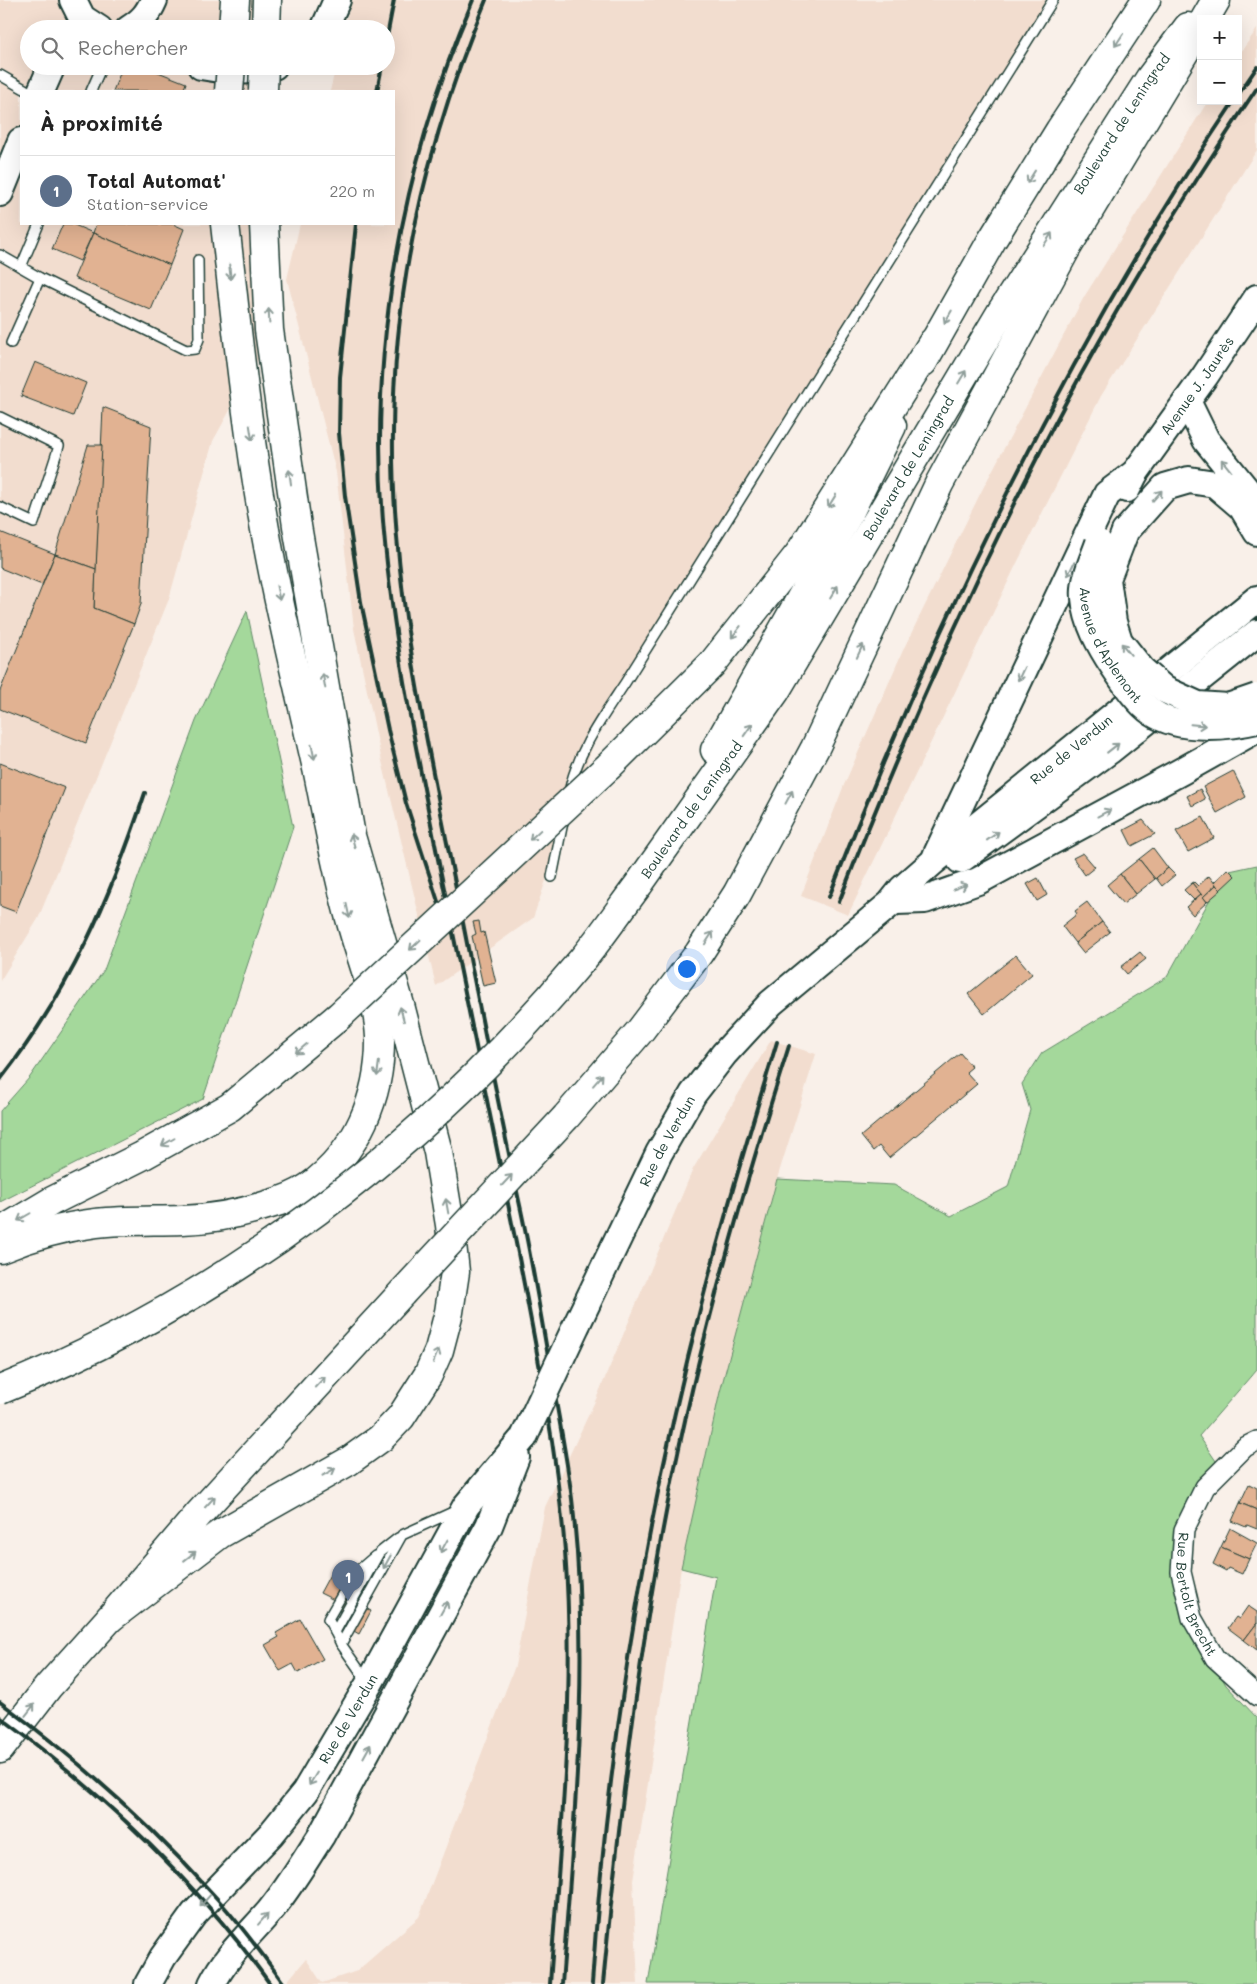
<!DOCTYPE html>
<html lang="fr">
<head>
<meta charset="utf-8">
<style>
  :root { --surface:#fff; --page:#f6f6f6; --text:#222; --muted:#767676; --line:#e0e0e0; --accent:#1f6fb2 }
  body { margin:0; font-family:Mali,sans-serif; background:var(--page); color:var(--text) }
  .controls { position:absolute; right:15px; top:15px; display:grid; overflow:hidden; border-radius:0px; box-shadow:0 5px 20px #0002 }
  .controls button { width:45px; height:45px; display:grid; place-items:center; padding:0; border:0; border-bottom:1px solid var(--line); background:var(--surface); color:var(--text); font:25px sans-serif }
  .you { position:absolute; left:686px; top:968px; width:18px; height:18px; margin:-12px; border:4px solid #fff; border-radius:50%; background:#1a73e8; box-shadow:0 0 0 8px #1a73e833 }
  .badge { display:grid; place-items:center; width:32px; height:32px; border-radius:50%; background:var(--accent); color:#fff; font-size:16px; font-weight:700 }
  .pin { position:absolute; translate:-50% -41px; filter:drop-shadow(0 1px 2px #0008) }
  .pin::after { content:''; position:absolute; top:26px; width:18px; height:15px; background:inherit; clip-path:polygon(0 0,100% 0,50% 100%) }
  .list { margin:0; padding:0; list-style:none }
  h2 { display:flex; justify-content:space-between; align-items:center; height:65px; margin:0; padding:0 20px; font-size:21px }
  h2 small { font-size:16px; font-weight:400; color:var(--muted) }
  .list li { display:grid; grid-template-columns:32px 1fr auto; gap:15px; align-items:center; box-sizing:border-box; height:70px; padding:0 20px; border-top:1px solid var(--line) }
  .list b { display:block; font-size:19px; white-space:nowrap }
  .list p { margin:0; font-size:16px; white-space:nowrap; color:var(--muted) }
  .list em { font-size:16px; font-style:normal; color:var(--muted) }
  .icon { flex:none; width:28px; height:28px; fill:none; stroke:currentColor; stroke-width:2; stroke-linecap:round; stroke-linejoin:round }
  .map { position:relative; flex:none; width:1257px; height:1984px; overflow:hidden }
  .search { position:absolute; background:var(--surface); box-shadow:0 5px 20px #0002; left:20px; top:20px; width:375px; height:55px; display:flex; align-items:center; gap:12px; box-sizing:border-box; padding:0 18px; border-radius:28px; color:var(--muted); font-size:19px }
  .panel { position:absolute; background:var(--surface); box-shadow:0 5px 20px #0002; left:20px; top:90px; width:375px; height:135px; border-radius:0px }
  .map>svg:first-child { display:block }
</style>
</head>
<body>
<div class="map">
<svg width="1257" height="1984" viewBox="0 0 1257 1984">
  <rect width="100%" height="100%" fill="#f9f0e9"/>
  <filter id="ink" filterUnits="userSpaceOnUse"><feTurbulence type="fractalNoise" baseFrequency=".02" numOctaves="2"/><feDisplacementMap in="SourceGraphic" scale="10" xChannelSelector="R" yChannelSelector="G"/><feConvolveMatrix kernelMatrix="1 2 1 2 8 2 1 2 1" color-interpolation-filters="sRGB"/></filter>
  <g filter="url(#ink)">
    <!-- built -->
    <g fill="#f2ddcf">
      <path d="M0 0H263L264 29H29V66H266L267 91H21V224H274L281 318 213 441 169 599 38 919 0 981Z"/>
      <path d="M351 0H1053L595 739 533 918 436 986 381 757 354 629 336 472 287 279 300 224H394V91H330L336 66H386V29H344Z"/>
      <path d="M1257 29V150L1101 396 1017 563 848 915 801 896 844 785 904 648 981 492 1084 297 1208 101H1238V56Z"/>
      <path d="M771 1040 816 1054 777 1179 720 1392 681 1568 633 1881 638 1984H285L306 1959 322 1983 357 1971 419 1917 515 1666 545 1507 597 1397 693 1169Z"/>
    </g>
    <!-- green -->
    <g fill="#a4d89b" stroke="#628a68">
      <path d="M247 611 293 827 203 1099 0 1202V1111L30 1077 104 970 196 721Z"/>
      <path d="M1257 865V1369L1199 1436 1218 1464 1185 1527 1193 1626 1226 1685 1257 1718V1984H648L716 1577 681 1568 720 1392 777 1179 894 1185 951 1216 1008 1187 1030 1110 1022 1084 1042 1053 1167 977 1225 872Z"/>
    </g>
    <!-- building -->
    <g fill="#e1b292" stroke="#1f3d34">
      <path d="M123 66H143L186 83 183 91H113Z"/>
      <path d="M63 224H72L93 233 80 261 52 249Z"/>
      <path d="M96 224H173L184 229 170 265 93 233Z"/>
      <path d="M93 233 170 265 151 310 74 278Z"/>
      <path d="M35 362 86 383 73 416 21 396Z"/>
      <path d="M103 407 151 426 141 604 134 624 94 608Z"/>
      <path d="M88 445H102L96 569 55 554Z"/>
      <path d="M0 532 55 554 42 585 0 568Z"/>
      <path d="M55 554 96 569 94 608 134 624 86 743 0 709V691Z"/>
      <path d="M0 763 65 788 16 912 0 906Z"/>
      <path d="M1233 771 1246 797 1217 813 1203 787Z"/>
      <path d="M1200 789 1205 799 1192 806 1187 796Z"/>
      <path d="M1203 817 1214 838 1188 852 1176 831Z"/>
      <path d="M1143 820 1155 834 1132 846 1124 830Z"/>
      <path d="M1153 848 1168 868 1155 879 1139 859Z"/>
      <path d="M1083 853 1095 867 1085 875 1073 858Z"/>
      <path d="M1139 859 1155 879 1136 894 1120 874Z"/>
      <path d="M1168 868 1175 875 1162 886 1156 878Z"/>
      <path d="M1228 869 1235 876 1220 890 1214 882Z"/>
      <path d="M1120 874 1136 894 1123 904 1107 885Z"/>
      <path d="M1209 876 1216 885 1203 897 1192 883 1194 882 1198 886Z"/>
      <path d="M1038 878 1047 895 1037 901 1027 884Z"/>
      <path d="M1192 883 1201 894 1194 900 1184 890Z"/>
      <path d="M1216 885 1221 890 1207 902 1203 897Z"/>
      <path d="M1201 894 1207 902 1193 915 1186 907Z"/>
      <path d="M1087 902 1102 922 1075 943 1062 926 1077 914 1075 911Z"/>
      <path d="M479 921 481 933 484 932 496 983 483 986 472 936 476 934 473 922Z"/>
      <path d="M1102 922 1110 932 1083 953 1075 943Z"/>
      <path d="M1140 952 1146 959 1127 974 1121 967Z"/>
      <path d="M1016 955 1032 974 984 1014 968 994Z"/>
      <path d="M960 1053 972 1067 966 1072 977 1084 889 1158 879 1146 873 1151 861 1136Z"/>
      <path d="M1249 1484 1257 1488V1510L1240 1503Z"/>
      <path d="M1240 1503 1257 1510V1529L1247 1525 1246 1527 1232 1521Z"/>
      <path d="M1230 1528 1257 1543 1249 1559 1221 1547Z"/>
      <path d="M1221 1547 1249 1559 1242 1574 1228 1568 1226 1571 1213 1564Z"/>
      <path d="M333 1569 353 1580 350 1586 363 1594 358 1604 371 1611 359 1634 340 1623 345 1614 330 1606 334 1600 320 1593Z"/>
      <path d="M1248 1606 1257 1612V1623L1244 1640 1228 1628 1236 1617 1239 1619Z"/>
      <path d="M300 1619 323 1659 298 1673 293 1664 280 1671 265 1645 279 1637 276 1633Z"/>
      <path d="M1257 1623V1650L1244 1640Z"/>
    </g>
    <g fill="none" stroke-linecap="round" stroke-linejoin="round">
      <!-- lane casing -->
      <g stroke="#1f3d34" stroke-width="12">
        <g id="lane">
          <path d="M0 75 28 91"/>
          <path d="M91 91 102 66"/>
          <path d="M0 255 40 278 186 350 195 349 199 339 198 260"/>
          <path d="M21 267 39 224"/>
          <path d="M11 343 40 278"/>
          <path d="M0 417 59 446 34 523 0 507"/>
          <path d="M569 792C578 750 602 718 625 683L1053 0"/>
          <path d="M552 877 564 817"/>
          <path d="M335 1632 328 1619 354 1574 375 1556"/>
          <path d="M341 1644 335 1632 379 1553 398 1538"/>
          <path d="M367 1681 341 1644 402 1535 457 1510"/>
        </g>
      </g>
      <!-- street casing -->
      <g stroke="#1f3d34" stroke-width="22">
        <g id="street">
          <path id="s1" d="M1257 1441 1245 1447 1205 1487 1184 1530 1181 1572 1192 1618 1215 1658 1257 1696"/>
        </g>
      </g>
      <!-- secondary casing -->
      <g stroke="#1f3d34" stroke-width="30">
        <g id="secondary">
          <path d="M73 0 82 18 99 29"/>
          <path d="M129 29C142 21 148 14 154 0"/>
          <path d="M324 29 337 0"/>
          <path d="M201 66C223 70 252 74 274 66"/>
          <path d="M41 91 52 66"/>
          <path d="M0 193 21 141"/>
          <path d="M1187 401 1206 440 1257 503"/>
          <path id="s2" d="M1127 489 1135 473 1205 376 1257 298"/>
          <path d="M1125 532 1165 487 1189 480 1215 484 1242 507 1257 532"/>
          <path d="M936 856 1107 494 1135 473"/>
          <path d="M960 860 1109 751 1257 633"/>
          <path d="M896 901 925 900 978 881 1182 771 1257 729"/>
          <path id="s3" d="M577 1324 659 1153 693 1094 724 1054 771 1003 890 904 902 889 934 861 1257 599"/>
          <path id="s4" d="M148 1984 163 1957 194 1914 271 1834 305 1792 369 1684 466 1506 524 1437"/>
          <path d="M212 1984C225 1957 249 1935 269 1912 289 1888 304 1862 321 1836L489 1526 516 1457"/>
        </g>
      </g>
      <!-- primary casing -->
      <g stroke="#1f3d34" stroke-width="31">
        <g id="primary">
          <path d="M923 362 992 240 1060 130 1146 0"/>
          <path d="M715 750 849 513 892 426"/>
          <path id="s5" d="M639 884 775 692 1003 309 1150 78 1188 27"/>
        </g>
      </g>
      <!-- highway casing -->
      <g stroke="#1f3d34" stroke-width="31">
        <g id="highway">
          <path d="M1205 19 1216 0"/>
          <path d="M233 29 235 0"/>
          <path d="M266 29 267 0"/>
          <path d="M609 766 712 664 799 554 933 342"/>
          <path d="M566 1117 640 1031 699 953 737 894 815 748 939 484 1066 249 1201 25"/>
          <path d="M0 1232 52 1201 142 1156 230 1107 338 1017"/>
          <path d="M0 1249C31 1236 62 1227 96 1223 125 1220 153 1221 182 1220 211 1219 239 1214 267 1205 282 1201 296 1196 309 1187 357 1153 381 1096 380 1037 378 998 361 960 351 922 337 873 328 822 318 773 301 697 282 622 268 546 248 440 237 331 225 224"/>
          <path d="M110 1618 220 1534 349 1461 381 1438 401 1417 428 1375 439 1350 449 1312 455 1272 450 1225 438 1152 400 1005 351 836 297 526 269 330 264 224"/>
          <path d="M0 1749 48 1687 110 1618 197 1516 402 1293"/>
        </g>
      </g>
      <!-- lane -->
      <use href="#lane" stroke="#fff" stroke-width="9"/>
      <!-- street -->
      <use href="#street" stroke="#fff" stroke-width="19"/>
      <!-- secondary -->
      <use href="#secondary" stroke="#fff" stroke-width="26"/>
      <!-- primary -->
      <use href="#primary" stroke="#fff" stroke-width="28"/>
      <!-- highway -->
      <use href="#highway" stroke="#fff" stroke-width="28"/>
      <!-- rail -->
      <g stroke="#1f3d34" stroke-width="4">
        <path d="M473 0C401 167 368 352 384 533 394 646 418 758 440 869 466 997 492 1125 518 1253 537 1351 557 1451 565 1551 576 1695 560 1840 550 1984"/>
        <path d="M486 0C428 137 394 283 393 432 391 571 420 708 447 843 472 965 494 1088 521 1210 533 1266 542 1323 552 1379 559 1419 567 1459 572 1499 591 1660 574 1823 562 1984"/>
        <path d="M386 42 394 0"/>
        <path d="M377 91 382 66"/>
        <path d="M1238 95 1257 67"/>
        <path d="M356 224 340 377 339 433 345 496 361 602 388 730 406 803 446 926"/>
        <path d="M829 897C937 619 1067 350 1234 101"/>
        <path d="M839 902C899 748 965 598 1040 452 1104 326 1178 205 1257 88"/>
        <path d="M0 1080C70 991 110 899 145 793"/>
        <path d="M0 1702C76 1758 148 1822 211 1892 238 1921 261 1952 284 1984"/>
        <path d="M0 1717C101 1792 196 1881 270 1984"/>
        <path d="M592 1984C607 1755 645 1520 703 1298 725 1212 751 1127 777 1042"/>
        <path d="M603 1984C617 1837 634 1690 660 1545 690 1375 737 1209 789 1046"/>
      </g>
      <!-- secondary-bridge casing -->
      <g stroke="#1f3d34" stroke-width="30" stroke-linecap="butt">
        <g id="secondary-bridge">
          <path d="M1125 532 1107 579 1113 622 1119 641 1142 670 1165 690 1198 705 1228 707 1257 697"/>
          <path id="s6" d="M1099 543C1093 560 1083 580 1085 598 1087 623 1100 646 1114 667 1125 683 1137 702 1153 713 1180 731 1228 727 1257 720"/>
          <path d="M524 1437 577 1324"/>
        </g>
      </g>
      <!-- primary-bridge casing -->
      <g stroke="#1f3d34" stroke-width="31" stroke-linecap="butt">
        <path id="primary-bridge" d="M0 1390C226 1299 426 1147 582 960 602 936 620 909 639 884"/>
      </g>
      <!-- highway-bridge casing -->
      <g stroke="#1f3d34" stroke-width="31" stroke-linecap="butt">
        <g id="highway-bridge">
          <path d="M229 91 231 66"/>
          <path d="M263 91 264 66"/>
          <path d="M338 1017 609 766"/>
          <path d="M402 1293 566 1117"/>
        </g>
      </g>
      <!-- secondary-bridge -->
      <use href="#secondary-bridge" stroke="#fff" stroke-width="26"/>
      <!-- primary-bridge -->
      <use href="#primary-bridge" stroke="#fff" stroke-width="28"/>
      <!-- highway-bridge -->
      <use href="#highway-bridge" stroke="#fff" stroke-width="28"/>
    </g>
    <!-- one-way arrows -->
    <defs><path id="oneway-shaft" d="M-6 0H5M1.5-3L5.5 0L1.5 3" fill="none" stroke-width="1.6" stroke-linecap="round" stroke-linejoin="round" transform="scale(1.25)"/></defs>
    <g stroke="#8f9e9a">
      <use href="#oneway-shaft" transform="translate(1119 40) rotate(123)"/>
      <use href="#oneway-shaft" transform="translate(1031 177) rotate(122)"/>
      <use href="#oneway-shaft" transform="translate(1048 239) rotate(-57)"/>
      <use href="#oneway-shaft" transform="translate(230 272) rotate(84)"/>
      <use href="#oneway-shaft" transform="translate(269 316) rotate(-93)"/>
      <use href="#oneway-shaft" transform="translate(948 317) rotate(120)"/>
      <use href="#oneway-shaft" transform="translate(962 377) rotate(-59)"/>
      <use href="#oneway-shaft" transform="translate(251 433) rotate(81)"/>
      <use href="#oneway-shaft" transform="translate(1226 465) rotate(-129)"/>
      <use href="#oneway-shaft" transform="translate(290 477) rotate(-98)"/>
      <use href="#oneway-shaft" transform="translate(1157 496) rotate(-49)"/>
      <use href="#oneway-shaft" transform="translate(832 501) rotate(122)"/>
      <use href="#oneway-shaft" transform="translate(1071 569) rotate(116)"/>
      <use href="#oneway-shaft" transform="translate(834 592) rotate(-59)"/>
      <use href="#oneway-shaft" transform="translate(278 593) rotate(78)"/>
      <use href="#oneway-shaft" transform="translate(736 632) rotate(128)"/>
      <use href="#oneway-shaft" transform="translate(1126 649) rotate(-129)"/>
      <use href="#oneway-shaft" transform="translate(860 651) rotate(-65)"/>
      <use href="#oneway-shaft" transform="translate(1021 674) rotate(115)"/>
      <use href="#oneway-shaft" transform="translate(324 681) rotate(-100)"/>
      <use href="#oneway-shaft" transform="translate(1198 725) rotate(5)"/>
      <use href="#oneway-shaft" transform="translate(748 730) rotate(-55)"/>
      <use href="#oneway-shaft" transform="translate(1113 748) rotate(-38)"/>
      <use href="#oneway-shaft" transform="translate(313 752) rotate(78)"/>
      <use href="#oneway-shaft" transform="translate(789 797) rotate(-62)"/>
      <use href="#oneway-shaft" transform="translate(1104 813) rotate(-28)"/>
      <use href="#oneway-shaft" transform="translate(535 835) rotate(137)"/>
      <use href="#oneway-shaft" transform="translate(993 836) rotate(-36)"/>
      <use href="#oneway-shaft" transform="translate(353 841) rotate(-105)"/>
      <use href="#oneway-shaft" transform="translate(960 887) rotate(-20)"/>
      <use href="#oneway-shaft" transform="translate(348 911) rotate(78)"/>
      <use href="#oneway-shaft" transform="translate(709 938) rotate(-57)"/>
      <use href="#oneway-shaft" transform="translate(415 945) rotate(137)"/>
      <use href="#oneway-shaft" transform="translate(402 1014) rotate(-105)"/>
      <use href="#oneway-shaft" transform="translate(301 1049) rotate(139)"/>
      <use href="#oneway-shaft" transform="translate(378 1069) rotate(97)"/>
      <use href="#oneway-shaft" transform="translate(598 1080) rotate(-49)"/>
      <use href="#oneway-shaft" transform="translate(168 1142) rotate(150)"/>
      <use href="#oneway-shaft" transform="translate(507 1180) rotate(-47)"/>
      <use href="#oneway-shaft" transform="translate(447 1206) rotate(-100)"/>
      <use href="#oneway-shaft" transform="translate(24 1217) rotate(150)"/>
      <use href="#oneway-shaft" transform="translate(436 1356) rotate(-67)"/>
      <use href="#oneway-shaft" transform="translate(320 1382) rotate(-47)"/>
      <use href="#oneway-shaft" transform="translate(329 1472) rotate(-29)"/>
      <use href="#oneway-shaft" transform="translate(210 1502) rotate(-47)"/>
      <use href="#oneway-shaft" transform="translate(444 1546) rotate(119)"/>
      <use href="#oneway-shaft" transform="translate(190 1556) rotate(-38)"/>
      <use href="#oneway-shaft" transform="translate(387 1562) rotate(119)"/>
      <use href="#oneway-shaft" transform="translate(444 1608) rotate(-61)"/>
      <use href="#oneway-shaft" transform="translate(30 1710) rotate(-52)"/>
      <use href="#oneway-shaft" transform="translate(367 1751) rotate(-61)"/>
      <use href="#oneway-shaft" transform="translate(313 1779) rotate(121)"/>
      <use href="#oneway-shaft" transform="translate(205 1901) rotate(131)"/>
      <use href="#oneway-shaft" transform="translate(263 1919) rotate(-49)"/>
    </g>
  </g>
  <g text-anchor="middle" stroke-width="4" stroke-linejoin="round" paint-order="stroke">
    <!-- street labels -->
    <g font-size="14" fill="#1f3d34" stroke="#fff">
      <text dy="5" stroke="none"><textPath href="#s5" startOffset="901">Boulevard de Leningrad</textPath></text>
      <text dy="5" stroke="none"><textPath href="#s2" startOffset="125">Avenue J. Jaurès</textPath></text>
      <text dy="5" stroke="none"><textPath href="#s5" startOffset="496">Boulevard de Leningrad</textPath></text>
      <text dy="5" stroke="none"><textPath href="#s6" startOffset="111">Avenue d'Aplemont</textPath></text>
      <text dy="5" stroke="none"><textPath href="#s3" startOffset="771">Rue de Verdun</textPath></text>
      <text dy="5" stroke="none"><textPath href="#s5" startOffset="91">Boulevard de Leningrad</textPath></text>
      <text dy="5" stroke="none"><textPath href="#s3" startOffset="204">Rue de Verdun</textPath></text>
      <text dy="5" stroke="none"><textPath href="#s1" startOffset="185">Rue Bertolt Brecht</textPath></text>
      <text dy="5" stroke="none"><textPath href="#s4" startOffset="334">Rue de Verdun</textPath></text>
    </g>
  </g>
</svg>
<div class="controls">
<button>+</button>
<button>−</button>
</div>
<div class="you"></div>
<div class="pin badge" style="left:348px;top:1601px;background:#5c6f8a">1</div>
<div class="search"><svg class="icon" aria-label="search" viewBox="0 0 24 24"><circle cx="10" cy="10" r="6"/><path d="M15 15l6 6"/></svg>Rechercher</div>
<section class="panel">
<h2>À proximité<small></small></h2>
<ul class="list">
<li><span class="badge" style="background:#5c6f8a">1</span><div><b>Total Automat'</b><p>Station-service</p></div><em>220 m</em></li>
</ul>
</section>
</div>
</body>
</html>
